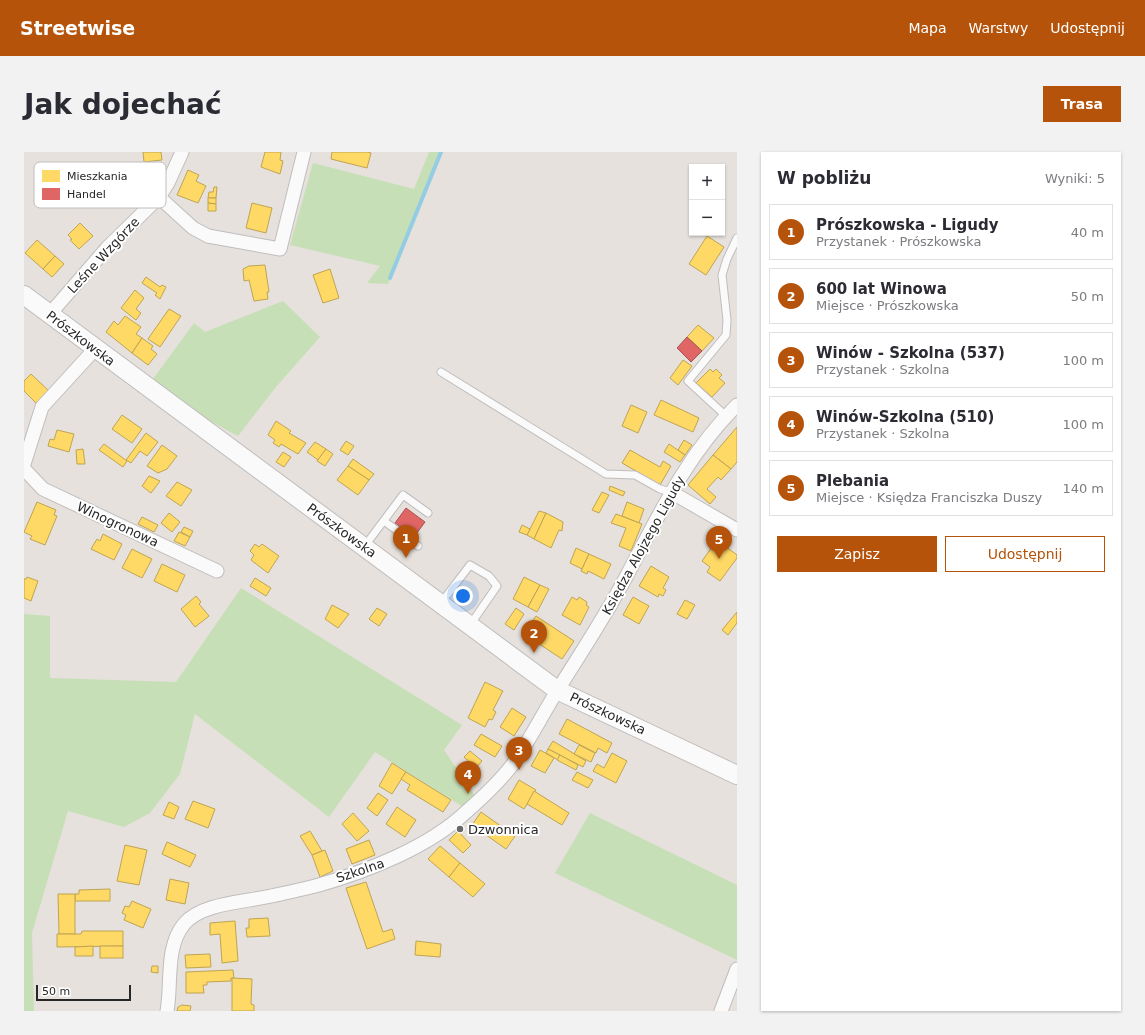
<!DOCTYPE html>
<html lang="pl">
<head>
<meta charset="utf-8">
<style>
  :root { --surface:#fff; --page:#f2f2f3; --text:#2b2b33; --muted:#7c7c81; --line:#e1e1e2; --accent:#b45309 }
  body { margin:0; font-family:"DejaVu Sans",sans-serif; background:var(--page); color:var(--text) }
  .controls { position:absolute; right:12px; top:12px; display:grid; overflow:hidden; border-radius:0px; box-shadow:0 1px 3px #0004 }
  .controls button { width:36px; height:36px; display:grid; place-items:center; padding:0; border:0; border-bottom:1px solid var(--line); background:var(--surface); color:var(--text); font:20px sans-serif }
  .scale { position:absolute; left:12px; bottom:10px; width:95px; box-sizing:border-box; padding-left:4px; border:2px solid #272727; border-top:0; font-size:11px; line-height:14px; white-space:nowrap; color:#272727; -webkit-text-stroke:3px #fff; paint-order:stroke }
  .you { position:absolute; left:439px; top:444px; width:14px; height:14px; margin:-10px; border:3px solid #fff; border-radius:50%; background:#1a73e8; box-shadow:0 0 0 6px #1a73e833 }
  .badge { display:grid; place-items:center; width:26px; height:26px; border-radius:50%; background:var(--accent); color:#fff; font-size:13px; font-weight:700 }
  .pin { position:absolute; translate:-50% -33px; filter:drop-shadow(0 1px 2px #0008) }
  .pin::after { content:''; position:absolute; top:21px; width:14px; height:12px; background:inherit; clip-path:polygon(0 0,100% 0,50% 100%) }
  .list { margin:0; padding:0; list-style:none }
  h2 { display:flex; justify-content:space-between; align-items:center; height:52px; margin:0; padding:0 16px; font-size:17px }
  h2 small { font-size:13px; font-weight:400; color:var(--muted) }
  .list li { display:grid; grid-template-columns:26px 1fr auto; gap:12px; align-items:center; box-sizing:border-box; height:56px; margin:0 8px 8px; padding:0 8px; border:1px solid var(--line); border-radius:0px }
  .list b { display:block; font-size:15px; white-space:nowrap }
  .list p { margin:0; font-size:13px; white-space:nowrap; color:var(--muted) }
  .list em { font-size:13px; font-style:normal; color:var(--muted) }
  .actions { display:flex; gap:8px; padding:12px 16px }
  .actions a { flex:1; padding:9px 0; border:1px solid var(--accent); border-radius:0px; text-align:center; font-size:14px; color:var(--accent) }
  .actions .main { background:var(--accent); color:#fff }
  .map { position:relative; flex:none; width:713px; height:859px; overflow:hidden; border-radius:0px }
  header { display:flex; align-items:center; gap:24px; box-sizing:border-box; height:56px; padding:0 20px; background:var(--accent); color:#fff }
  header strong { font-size:19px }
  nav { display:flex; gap:22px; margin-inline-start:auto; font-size:14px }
  .intro { display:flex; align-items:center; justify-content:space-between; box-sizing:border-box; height:96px; padding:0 24px }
  h1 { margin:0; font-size:28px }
  .button { padding:10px 18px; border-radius:0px; background:var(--accent); color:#fff; font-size:14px; font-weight:700 }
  main { display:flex; gap:24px; padding:0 24px }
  aside { flex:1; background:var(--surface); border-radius:0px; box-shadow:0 1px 3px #0004 }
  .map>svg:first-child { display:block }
</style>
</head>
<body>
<header>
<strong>Streetwise</strong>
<nav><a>Mapa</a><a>Warstwy</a><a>Udostępnij</a></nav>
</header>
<div class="intro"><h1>Jak dojechać</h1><a class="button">Trasa</a></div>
<main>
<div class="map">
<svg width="713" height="859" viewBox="0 0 713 859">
  <rect width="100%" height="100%" fill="#e6e1dc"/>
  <!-- green -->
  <g fill="#c7dfb7">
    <path d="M405 0H418L364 132 343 131 356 114 266 93 289 11 390 37Z"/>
    <path d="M259 149 296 185 252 235 214 284 123 235 170 171 181 180Z"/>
    <path d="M217 436 438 573 420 598 454 648 444 658 351 600 305 665 171 562 156 622 126 661 100 675 44 659 8 781 10 859H0V462L26 464V526L152 530Z"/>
    <path d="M566 661 713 733V808L531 721Z"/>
  </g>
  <!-- homes -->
  <g fill="#ffd966" stroke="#bea453">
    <path d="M119 0H137L138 8 120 10Z"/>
    <path d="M241 0H257L256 8 259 9 256 22 237 15Z"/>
    <path d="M308 0H344L347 1 343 16 307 7Z"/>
    <path d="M164 18 175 23 172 29 182 34 174 51 153 43Z"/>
    <path d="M190 35H193L192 46H184L185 40H189Z"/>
    <path d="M184 46H192V52L184 51Z"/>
    <path d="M184 51 192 52V59H184Z"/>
    <path d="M228 51 248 56 242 81 222 76Z"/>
    <path d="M56 71 69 84 55 97 46 88 48 87 44 83Z"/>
    <path d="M683 84 700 95 682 123 665 112Z"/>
    <path d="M13 88 31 104 19 117 1 101Z"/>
    <path d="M31 104 40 112 28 125 19 117Z"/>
    <path d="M241 113 245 140H243L244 147 230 149 225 128 220 129 219 117 225 114Z"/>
    <path d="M306 117 315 146 299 151 289 123Z"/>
    <path d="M122 125 136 135 138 133 142 135 136 147 131 143 133 141 118 131Z"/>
    <path d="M111 138 120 146 112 157 117 161 112 168 97 156Z"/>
    <path d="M145 157 157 164 136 195 124 187Z"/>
    <path d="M101 164 117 175 112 182 118 186 108 201 82 180 90 169 94 173Z"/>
    <path d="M674 173 690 186 678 199 663 185Z"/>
    <path d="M118 186 129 194 127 197 133 202 124 213 108 201Z"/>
    <path d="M659 208 668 214 654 233 646 226Z"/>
    <path d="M686 217 689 220 692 217 698 223 695 226 701 231 688 245 672 231Z"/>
    <path d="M7 222 25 239 13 252 0 239V229Z"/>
    <path d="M637 248 675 266 669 280 630 263Z"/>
    <path d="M607 253 623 260 614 281 598 274Z"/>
    <path d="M98 263 118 277 108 291 88 277Z"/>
    <path d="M252 269 267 279 265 281 282 291 274 302 257 292 255 295 249 291 251 288 244 283Z"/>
    <path d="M713 275V310L707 317 689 303Z"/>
    <path d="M33 278 50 282 45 300 24 294 26 287 30 288Z"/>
    <path d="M122 281 134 290 123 304 116 299 107 311 102 308Z"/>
    <path d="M660 288 668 293 661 303 654 298Z"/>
    <path d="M322 289 330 294 324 303 316 298Z"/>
    <path d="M291 290 302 297 294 308 283 300Z"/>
    <path d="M80 292 103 309 99 315 75 298Z"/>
    <path d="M645 292 661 303 656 310 640 300Z"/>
    <path d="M138 293 153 304 143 317 134 321 123 314Z"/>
    <path d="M59 297 61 312H53L52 298Z"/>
    <path d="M302 297 309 302 301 314 293 309Z"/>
    <path d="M606 298 636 315 639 309 647 314 636 333 598 311Z"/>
    <path d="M259 300 267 305 260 315 252 310Z"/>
    <path d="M689 303 707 317 697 328 694 325 683 337 692 345 686 352 664 333Z"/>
    <path d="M329 307 350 322 345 328 324 314Z"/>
    <path d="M324 314 345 328 334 343 313 328Z"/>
    <path d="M125 324 136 329 127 341 118 334Z"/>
    <path d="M153 330 168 338 157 354 142 344Z"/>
    <path d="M586 334 601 340 599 344 585 338Z"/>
    <path d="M578 340 585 343 575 361 568 358Z"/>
    <path d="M13 350 32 358 30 363 33 364 21 393 6 387 8 384 0 380Z"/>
    <path d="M603 350 620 357 615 371 598 364Z"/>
    <path d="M515 359 522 361 510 387 503 383Z"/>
    <path d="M145 361 156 370 148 380 137 371Z"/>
    <path d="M522 361 539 370 538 379 535 378 527 396 510 387Z"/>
    <path d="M592 362 618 372 607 399 595 394 602 376 587 371Z"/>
    <path d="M118 365 134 373 130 380 114 372Z"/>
    <path d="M498 373 506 377 503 383 495 380Z"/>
    <path d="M160 375 169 379 166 385 157 380Z"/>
    <path d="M155 380 166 385 161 394 150 389Z"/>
    <path d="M79 382 98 392 90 408 67 397 73 387 76 389Z"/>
    <path d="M693 388 713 403V406L696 429 683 420 686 415 678 409Z"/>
    <path d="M231 392 235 395 238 392 255 404 244 421 227 408 230 403 226 399Z"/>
    <path d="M552 396 565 402 558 417 546 411Z"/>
    <path d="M108 397 128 407 118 426 98 416Z"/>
    <path d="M565 402 587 412 580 427 564 419 563 422 557 419Z"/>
    <path d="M138 412 161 423 153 440 130 429Z"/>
    <path d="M627 414 645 425 639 436 642 438 639 444 635 442 634 445 615 434Z"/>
    <path d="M3 425 14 429 7 449 0 446V427H2Z"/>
    <path d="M500 425 516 433 504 455 489 447Z"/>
    <path d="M231 426 247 436 242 444 226 434Z"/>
    <path d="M516 433 525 437 513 460 504 455Z"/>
    <path d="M172 444 177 450 175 452 185 464 171 475 157 457Z"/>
    <path d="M548 445 553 448 555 445 563 450 562 453 565 455 556 473 538 463Z"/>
    <path d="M609 445 625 454 615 472 599 463Z"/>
    <path d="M661 448 671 453 663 467 653 462Z"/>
    <path d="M308 453 325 462 314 476 301 467Z"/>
    <path d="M353 456 363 462 355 474 345 467Z"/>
    <path d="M492 456 500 462 490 478 481 472Z"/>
    <path d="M713 460V471L704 483 698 478Z"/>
    <path d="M512 464 550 489 538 507 500 482Z"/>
    <path d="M461 530 479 539 469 558 472 560 468 568 465 567 461 575 444 566Z"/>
    <path d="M488 556 502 565 490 584 476 575Z"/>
    <path d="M543 567 588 591 583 601 574 596 572 601 535 582Z"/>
    <path d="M457 582 478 594 471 605 450 593Z"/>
    <path d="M529 589 562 609 559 615 524 597Z"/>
    <path d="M555 593 571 601 567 610 550 602Z"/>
    <path d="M524 597 536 603 534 608 522 601Z"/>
    <path d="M516 598 530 606 521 621 507 614Z"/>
    <path d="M446 599 458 609 452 616 440 605Z"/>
    <path d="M588 601 603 609 592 631 569 619 573 612 580 616Z"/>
    <path d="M536 603 554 613 552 618 533 608Z"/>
    <path d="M368 611 382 620 368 642 355 634Z"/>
    <path d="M382 620 427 648 419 660 383 638 386 633 377 627Z"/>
    <path d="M553 620 569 628 564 636 548 628Z"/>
    <path d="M495 628 512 638 500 657 484 647Z"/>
    <path d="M510 639 545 661 538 673 503 652Z"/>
    <path d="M354 641 364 648 353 664 343 656Z"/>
    <path d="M169 649 191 657 184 676 161 667Z"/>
    <path d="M145 650 155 655 150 667 139 663Z"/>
    <path d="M373 655 392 668 381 685 362 672Z"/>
    <path d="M457 660 491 684 482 697 448 673Z"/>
    <path d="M329 661 345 679 333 689 318 672Z"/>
    <path d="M286 679 298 699 288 703 276 684Z"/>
    <path d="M434 679 447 693 439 701 425 688Z"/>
    <path d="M345 688 351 703 328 712 322 697Z"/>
    <path d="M143 690 172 703 166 715 138 702Z"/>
    <path d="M101 693 123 698 115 733 93 729Z"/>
    <path d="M416 694 436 711 425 725 404 707Z"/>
    <path d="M301 698 309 719 296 725 288 703Z"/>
    <path d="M436 711 461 732 449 745 425 725Z"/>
    <path d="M146 727 165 731 161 752 142 748Z"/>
    <path d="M342 730 359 780 368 777 371 787 343 797 322 736Z"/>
    <path d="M86 737V749H51V742H55V738Z"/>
    <path d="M34 742H51V782H35Z"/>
    <path d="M108 749 127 757 119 776 100 768 102 763 98 761 101 754 105 755Z"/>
    <path d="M244 766 246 784 223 785 222 776H225V767Z"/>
    <path d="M211 769 214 809 198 811 196 782 186 783V771Z"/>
    <path d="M58 779H99V794L33 795V782H57Z"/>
    <path d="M392 789 417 792 416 805 391 803Z"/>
    <path d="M69 794V804H51V795Z"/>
    <rect x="76" y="794" width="23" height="12"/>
    <path d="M186 802 187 815 162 816 161 803Z"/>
    <path d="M128 814H134V821L127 820Z"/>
    <path d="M209 818 210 826H207V829L183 830V833H179L180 841H162V820Z"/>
    <path d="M208 826 228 827 227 852 230 853V859H208Z"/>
    <path d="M158 853 167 854 166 859H153L154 855Z"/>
  </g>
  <!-- shops -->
  <g fill="#e06666" stroke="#a85353">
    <path d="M663 185 678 199 667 210 653 196Z"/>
    <path d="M382 356 401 370 390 385 371 371Z"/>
  </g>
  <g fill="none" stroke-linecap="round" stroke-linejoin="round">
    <!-- stream -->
    <path stroke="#94cde3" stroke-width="4" d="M366 126 417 0"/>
    <!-- service casing -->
    <g stroke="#bfbdbd" stroke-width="9">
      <g id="service">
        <path d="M417 220 582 322 611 323 636 337 647 340"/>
        <path d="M702 264 664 229 702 183 703 168 698 123 703 107 713 86"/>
        <path d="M360 369 394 394"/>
        <path d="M340 395 379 343 404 361"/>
        <path d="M417 451 446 413 465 424 473 434 446 473"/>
      </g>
    </g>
    <!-- minor casing -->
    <g stroke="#bfbdbd" stroke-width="15">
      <g id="minor">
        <path d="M135 45 169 76 184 84 256 97 280 0"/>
        <path d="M25 163 83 96 135 45 144 31 158 0"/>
        <path d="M0 312 18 255 71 197"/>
        <path d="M0 317 19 337 193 419"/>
        <path d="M647 340 713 378"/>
        <path d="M143 859C148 832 141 795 160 772 177 751 222 750 247 744 263 741 279 737 295 733 344 719 405 695 442 660 458 646 476 629 489 612 506 588 519 561 535 536 558 499 582 463 602 425 634 365 663 302 713 253"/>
        <path d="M697 859 713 817"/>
      </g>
    </g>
    <!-- secondary casing -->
    <g stroke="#bfbdbd" stroke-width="20">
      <path id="secondary" d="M0 143 533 538 713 623"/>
    </g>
    <!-- service -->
    <use href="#service" stroke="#fbfafa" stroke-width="7"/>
    <!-- minor -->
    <use href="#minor" stroke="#fbfafa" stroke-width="13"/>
    <!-- secondary -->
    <use href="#secondary" stroke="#fbfafa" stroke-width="18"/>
  </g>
  <!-- markers -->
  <circle fill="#6a6866" stroke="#fff" stroke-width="1.5" cx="436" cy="677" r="4"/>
  <g text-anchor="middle" stroke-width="4" stroke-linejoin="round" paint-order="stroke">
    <!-- street labels -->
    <g font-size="13" fill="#272727" stroke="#fff">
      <text transform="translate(79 103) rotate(-47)" y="5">Leśne Wzgórze</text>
      <text transform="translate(57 186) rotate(37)" y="5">Prószkowska</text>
      <text transform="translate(94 372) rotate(25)" y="5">Winogronowa</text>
      <text transform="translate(318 378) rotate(36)" y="5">Prószkowska</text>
      <text transform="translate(619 393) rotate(-61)" y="5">Księdza Alojzego Ligudy</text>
      <text transform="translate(584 561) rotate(25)" y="5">Prószkowska</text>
      <text transform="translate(336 718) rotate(-19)" y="5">Szkolna</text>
    </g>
    <!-- poi labels -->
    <g font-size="13" fill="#272727" stroke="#fff" text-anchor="start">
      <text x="444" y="682">Dzwonnica</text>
    </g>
  </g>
  <!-- legend -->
  <rect x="10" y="10" width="132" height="46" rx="6" fill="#fff" stroke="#bebebe" stroke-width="1"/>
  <rect x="18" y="18" width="18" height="12" fill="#ffd966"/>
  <rect x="18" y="36" width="18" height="12" fill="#e06666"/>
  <g font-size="11" fill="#272727">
    <text x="43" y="28">Mieszkania</text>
    <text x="43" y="46">Handel</text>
  </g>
</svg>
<div class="controls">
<button>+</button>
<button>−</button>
</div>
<div class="scale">50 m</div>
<div class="you"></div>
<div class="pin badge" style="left:382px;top:406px">1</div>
<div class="pin badge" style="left:510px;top:501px">2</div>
<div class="pin badge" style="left:495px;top:618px">3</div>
<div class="pin badge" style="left:444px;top:642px">4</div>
<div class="pin badge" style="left:695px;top:407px">5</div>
</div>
<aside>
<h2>W pobliżu<small>Wyniki: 5</small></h2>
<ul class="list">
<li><span class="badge">1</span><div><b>Prószkowska - Ligudy</b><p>Przystanek · Prószkowska</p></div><em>40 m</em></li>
<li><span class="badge">2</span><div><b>600 lat Winowa</b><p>Miejsce · Prószkowska</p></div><em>50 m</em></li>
<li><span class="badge">3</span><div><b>Winów - Szkolna (537)</b><p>Przystanek · Szkolna</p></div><em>100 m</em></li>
<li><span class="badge">4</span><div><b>Winów-Szkolna (510)</b><p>Przystanek · Szkolna</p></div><em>100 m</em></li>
<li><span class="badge">5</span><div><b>Plebania</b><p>Miejsce · Księdza Franciszka Duszy</p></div><em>140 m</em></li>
</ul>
<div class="actions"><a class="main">Zapisz</a><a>Udostępnij</a></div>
</aside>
</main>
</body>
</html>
